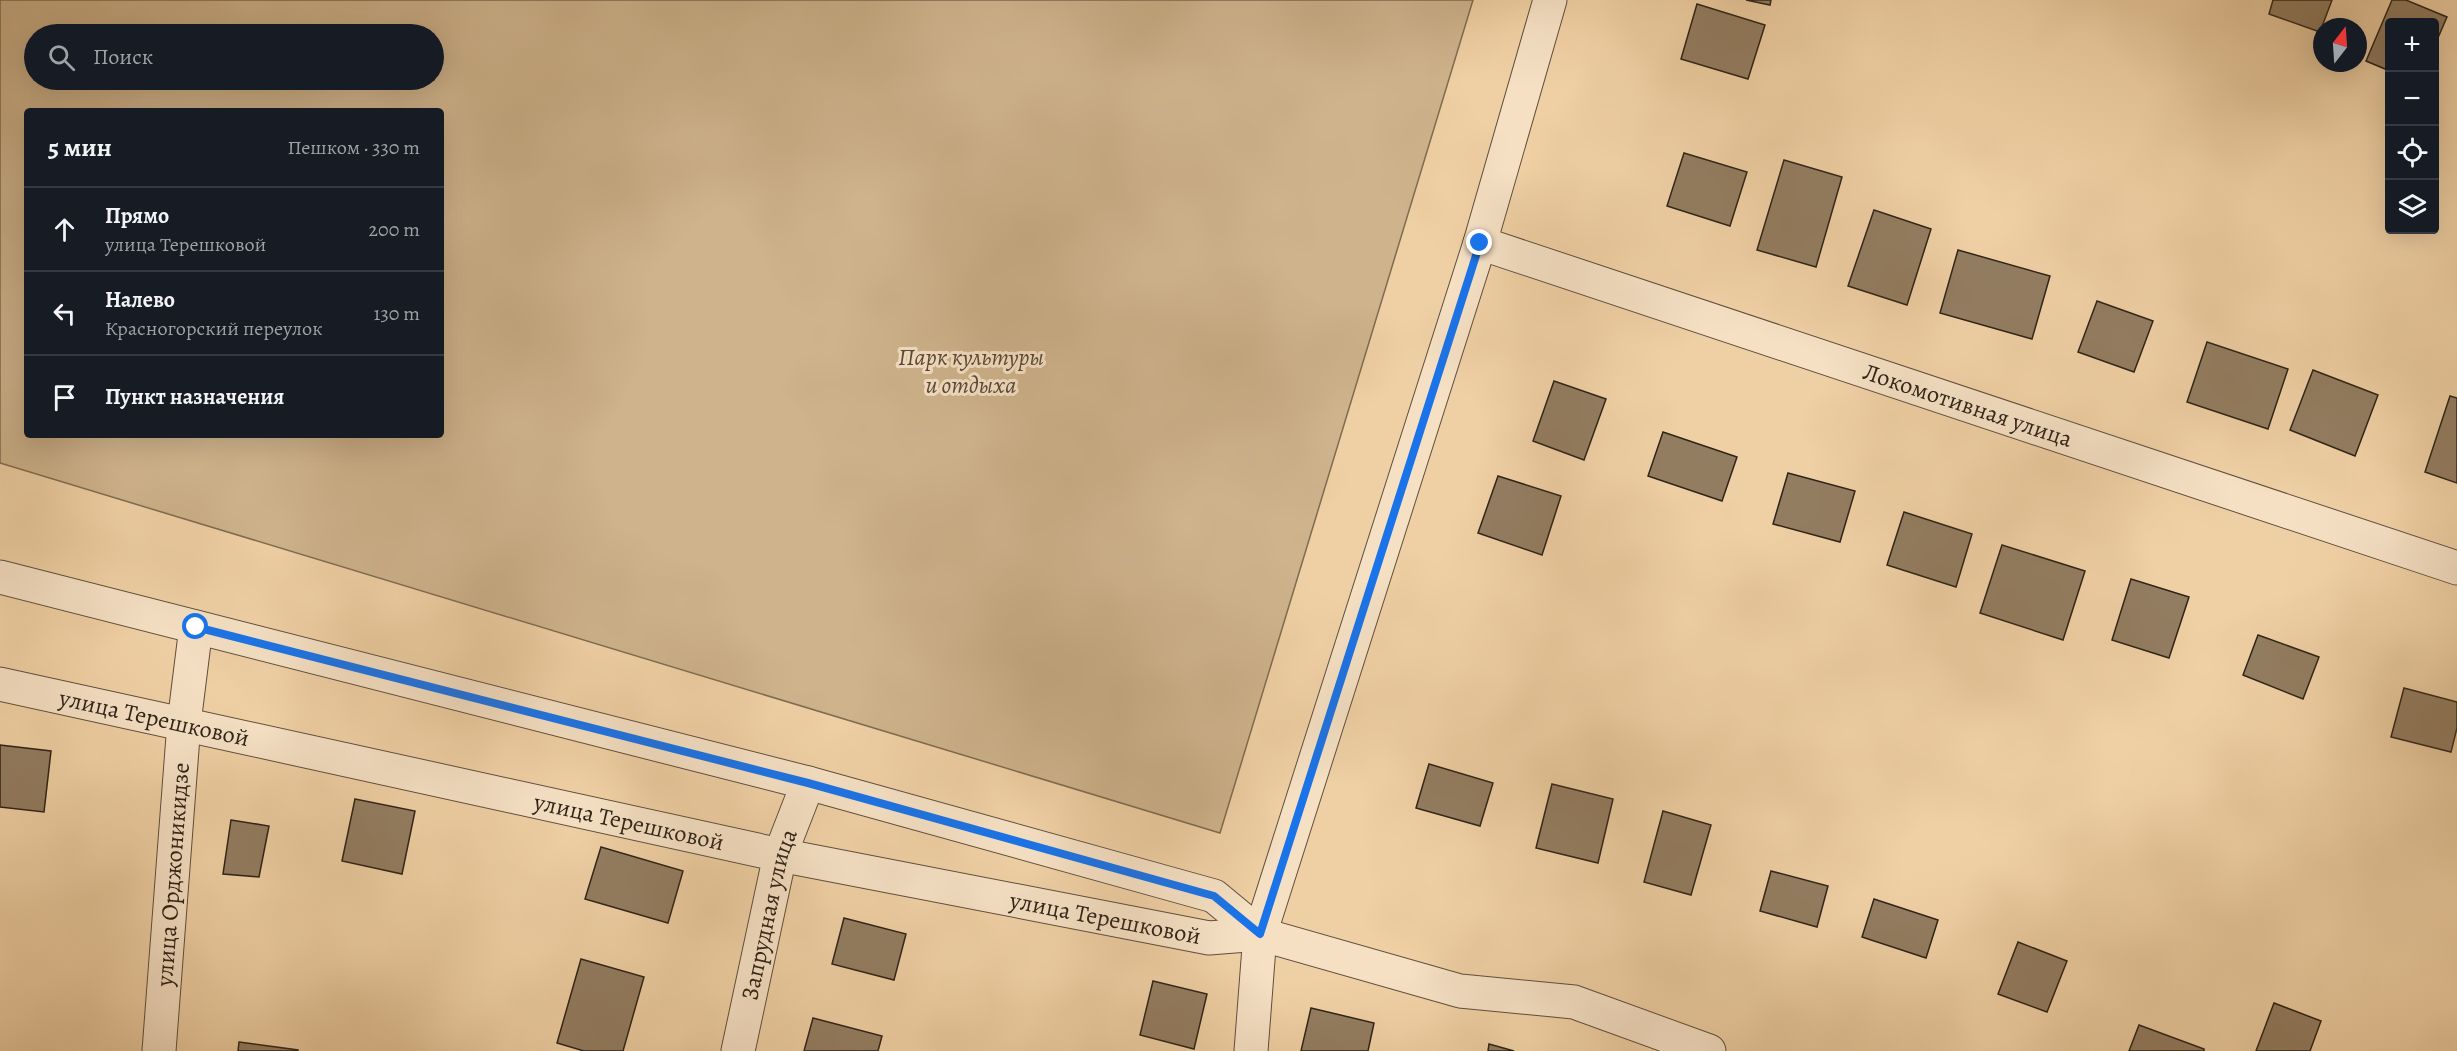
<!DOCTYPE html>
<html lang="ru">
<head>
<meta charset="utf-8">
<style>
  :root { --surface:#171b24; --page:#20242c; --text:#f1f3f6; --muted:#9ea1a6; --line:#363941 }
  body { margin:0; font-family:Alegreya,serif; background:var(--page); color:var(--text) }
  .controls { position:absolute; right:18px; top:18px; display:grid; overflow:hidden; border-radius:6px; box-shadow:0 6px 24px #0002 }
  .controls button { width:54px; height:54px; display:grid; place-items:center; padding:0; border:0; border-bottom:2px solid var(--line); background:var(--surface); color:var(--text); font:30px sans-serif }
  .compass { position:absolute; left:2313px; top:18px; width:54px; height:54px; border-radius:50%; background:var(--surface); box-shadow:0 6px 24px #0002; rotate:17deg }
  .stop { position:absolute; width:18px; height:18px; margin:-14px; border:4px solid #1a73e8; border-radius:50%; background:#fff }
  .stop.end { background:#1a73e8; border-color:#fff; box-shadow:0 2px 6px #0008 }
  .list { margin:0; padding:0; list-style:none }
  h2 { display:flex; justify-content:space-between; align-items:center; height:78px; margin:0; padding:0 24px; font-size:26px }
  h2 small { font-size:20px; font-weight:400; color:var(--muted) }
  .list li { display:grid; grid-template-columns:39px 1fr auto; gap:18px; align-items:center; box-sizing:border-box; height:84px; padding:0 24px; border-top:2px solid var(--line) }
  .list b { display:block; font-size:22px; white-space:nowrap }
  .list p { margin:0; font-size:20px; white-space:nowrap; color:var(--muted) }
  .list em { font-size:20px; font-style:normal; color:var(--muted) }
  .icon { flex:none; width:33px; height:33px; fill:none; stroke:currentColor; stroke-width:2; stroke-linecap:round; stroke-linejoin:round }
  .map { position:relative; flex:none; width:2457px; height:1051px; overflow:hidden }
  .search { position:absolute; background:var(--surface); box-shadow:0 6px 24px #0002; left:24px; top:24px; width:420px; height:66px; display:flex; align-items:center; gap:15px; box-sizing:border-box; padding:0 21px; border-radius:33px; color:var(--muted); font-size:22px }
  .panel { position:absolute; background:var(--surface); box-shadow:0 6px 24px #0002; left:24px; top:108px; width:420px; height:330px; border-radius:6px }
  .map>svg:first-child { display:block }
</style>
</head>
<body>
<div class="map">
<svg width="2457" height="1051" viewBox="0 0 2457 1051">
  <rect width="100%" height="100%" fill="#efd0a4"/>
  <filter id="stains"><feTurbulence type="fractalNoise" baseFrequency=".00333" numOctaves="4"/><feColorMatrix values="0 0 0 0 .2 0 0 0 0 .09 0 0 0 0 .02 0 0 0 .5 -.17"/></filter>
  <radialGradient id="worn" r=".72"><stop offset=".6" stop-color="#630" stop-opacity="0"/><stop offset="1" stop-color="#630" stop-opacity=".3"/></radialGradient>
  <!-- green -->
  <path fill="#ceb38c" stroke="#7e6c52" stroke-width="1.5" fill-rule="evenodd" d="M0 0H1473L1220 833 0 463ZM34 34H434V80H34ZM27 111H441V435H27Z"/>
  <!-- building -->
  <g fill="#937d61" stroke="#2f2419" stroke-width="1.5">
    <path d="M1746 0H1771L1770 5Z"/>
    <path d="M2273 0H2332L2320 32 2269 14Z"/>
    <path d="M2392 0H2406L2447 17 2434 47V22H2390V71L2366 61Z"/>
    <path d="M1697 4 1765 25 1748 79 1681 59Z"/>
    <path d="M1684 153 1747 172 1730 226 1667 206Z"/>
    <path d="M1784 160 1842 177 1816 267 1757 250Z"/>
    <path d="M1874 210 1931 229 1907 305 1848 286Z"/>
    <path d="M1958 250 2050 276 2032 339 1940 313Z"/>
    <path d="M2097 301 2153 321 2134 372 2078 352Z"/>
    <path d="M2207 342 2288 369 2268 429 2187 402Z"/>
    <path d="M2313 370 2378 395 2355 456 2290 430Z"/>
    <path d="M1554 381 1606 399 1584 460 1533 441Z"/>
    <path d="M2450 396 2457 398V483L2425 472Z"/>
    <path d="M1663 432 1737 457 1722 501 1648 476Z"/>
    <path d="M1788 473 1855 491 1840 542 1773 524Z"/>
    <path d="M1498 476 1561 496 1542 555 1478 533Z"/>
    <path d="M1904 512 1972 534 1956 587 1887 565Z"/>
    <path d="M2002 545 2085 571 2063 640 1980 613Z"/>
    <path d="M2131 579 2189 597 2169 658 2112 640Z"/>
    <path d="M2258 635 2319 657 2303 699 2243 675Z"/>
    <path d="M2404 688 2457 702V728L2451 752 2391 737Z"/>
    <path d="M0 745 51 751 44 812 0 807Z"/>
    <path d="M1429 764 1493 783 1480 826 1416 808Z"/>
    <path d="M1552 784 1613 799 1598 863 1536 848Z"/>
    <path d="M355 799 415 811 402 874 342 861Z"/>
    <path d="M1663 811 1711 825 1691 895 1644 882Z"/>
    <path d="M231 820 269 826 259 877 223 874Z"/>
    <path d="M601 847 683 871 668 923 585 899Z"/>
    <path d="M1771 871 1828 886 1817 927 1760 911Z"/>
    <path d="M1874 899 1938 920 1926 958 1862 937Z"/>
    <path d="M844 918 906 934 894 980 832 964Z"/>
    <path d="M2018 942 2067 961 2047 1012 1998 994Z"/>
    <path d="M581 959 644 977 623 1051H584L557 1043Z"/>
    <path d="M1153 981 1207 994 1194 1049 1140 1035Z"/>
    <path d="M2274 1003 2321 1021 2310 1051H2256Z"/>
    <path d="M1311 1008 1374 1023 1368 1051H1301Z"/>
    <path d="M813 1018 882 1036 878 1051H804Z"/>
    <path d="M2139 1025 2204 1049V1051H2129Z"/>
    <path d="M239 1042 298 1050V1051H238Z"/>
    <path d="M1489 1044 1514 1051H1488Z"/>
  </g>
  <g fill="none" stroke-linecap="round" stroke-linejoin="round">
    <!-- street casing -->
    <g stroke="#5f4f3c" stroke-width="35">
      <g id="street">
        <path id="s1" d="M1480 243 2457 568"/>
        <path d="M0 577 808 783 1214 896 1260 934"/>
        <path id="s2" d="M0 684 780 855 1209 938 1260 934 1460 991 1574 1002 1709 1051"/>
        <path id="s3" d="M159 1051 184 723 196 627"/>
        <path id="s4" d="M738 1051 780 855 808 783"/>
        <path d="M1251 1051 1260 934 1480 243 1550 0"/>
      </g>
    </g>
    <!-- street -->
    <use href="#street" stroke="#f5e0c4" stroke-width="33"/>
  </g>
  <g fill="none" stroke-linecap="round" stroke-linejoin="round">
    <!-- route -->
    <path stroke="#1a73e8" stroke-width="8" d="M196 627 808 783 1214 896 1260 934 1480 243"/>
  </g>
  <g text-anchor="middle" stroke-width="6" stroke-linejoin="round" paint-order="stroke">
    <!-- park labels -->
    <g font-size="24" font-style="italic" fill="#574836" stroke="#f5e0c4">
      <text x="971" y="365">Парк культуры<tspan x="971" dy="28">и отдыха</tspan></text>
    </g>
    <!-- street labels -->
    <g font-size="24" fill="#2f2419" stroke="#f5e0c4">
      <text dy="8" stroke="none"><textPath href="#s1" startOffset="514">Локомотивная улица</textPath></text>
      <text dy="8" stroke="none"><textPath href="#s2" startOffset="158">улица Терешковой</textPath></text>
      <text dy="8" stroke="none"><textPath href="#s2" startOffset="644">улица Терешковой</textPath></text>
      <text dy="8" stroke="none"><textPath href="#s3" startOffset="177">улица Орджоникидзе</textPath></text>
      <text dy="8" stroke="none"><textPath href="#s4" startOffset="140">Запрудная улица</textPath></text>
      <text dy="8" stroke="none"><textPath href="#s2" startOffset="1130">улица Терешковой</textPath></text>
    </g>
  </g>
  <rect width="100%" height="100%" filter="url(#stains)"/>
  <rect width="100%" height="100%" fill="url(#worn)"/>
</svg>
<div class="controls">
<button>+</button>
<button>−</button>
<button><svg class="icon" aria-label="locate" viewBox="0 0 24 24"><circle cx="12" cy="12" r="6"/><path d="M12 2v4M12 18v4M2 12h4M18 12h4"/></svg></button>
<button><svg class="icon" aria-label="layers" viewBox="0 0 24 24"><path d="M12 4l9 5-9 5-9-5zM3 14l9 5 9-5"/></svg></button>
</div>
<svg class="compass" viewBox="-18 -18 36 36"><path d="M0-13l5 13h-10z" fill="#e53935"/><path d="M0 13l5-13h-10z" fill="#9ea1a6"/></svg>
<div class="stop" style="left:196px;top:627px"></div>
<div class="stop end" style="left:1480px;top:243px"></div>
<div class="search"><svg class="icon" aria-label="search" viewBox="0 0 24 24"><circle cx="10" cy="10" r="6"/><path d="M15 15l6 6"/></svg>Поиск</div>
<section class="panel">
<h2>5 мин<small>Пешком · 330 m</small></h2>
<ul class="list">
<li><svg class="icon" aria-label="ahead" viewBox="0 0 24 24"><path d="M12 20V5M6 11l6-6 6 6"/></svg><div><b>Прямо</b><p>улица Терешковой</p></div><em>200 m</em></li>
<li><svg class="icon" aria-label="left" viewBox="0 0 24 24"><path d="M17 20v-9H6M10 6l-5 5 5 5"/></svg><div><b>Налево</b><p>Красногорский переулок</p></div><em>130 m</em></li>
<li><svg class="icon" aria-label="arrive" viewBox="0 0 24 24"><path d="M6 21V4h12l-3 4 3 4H6"/></svg><div><b>Пункт назначения</b></div></li>
</ul>
</section>
</div>
</body>
</html>
